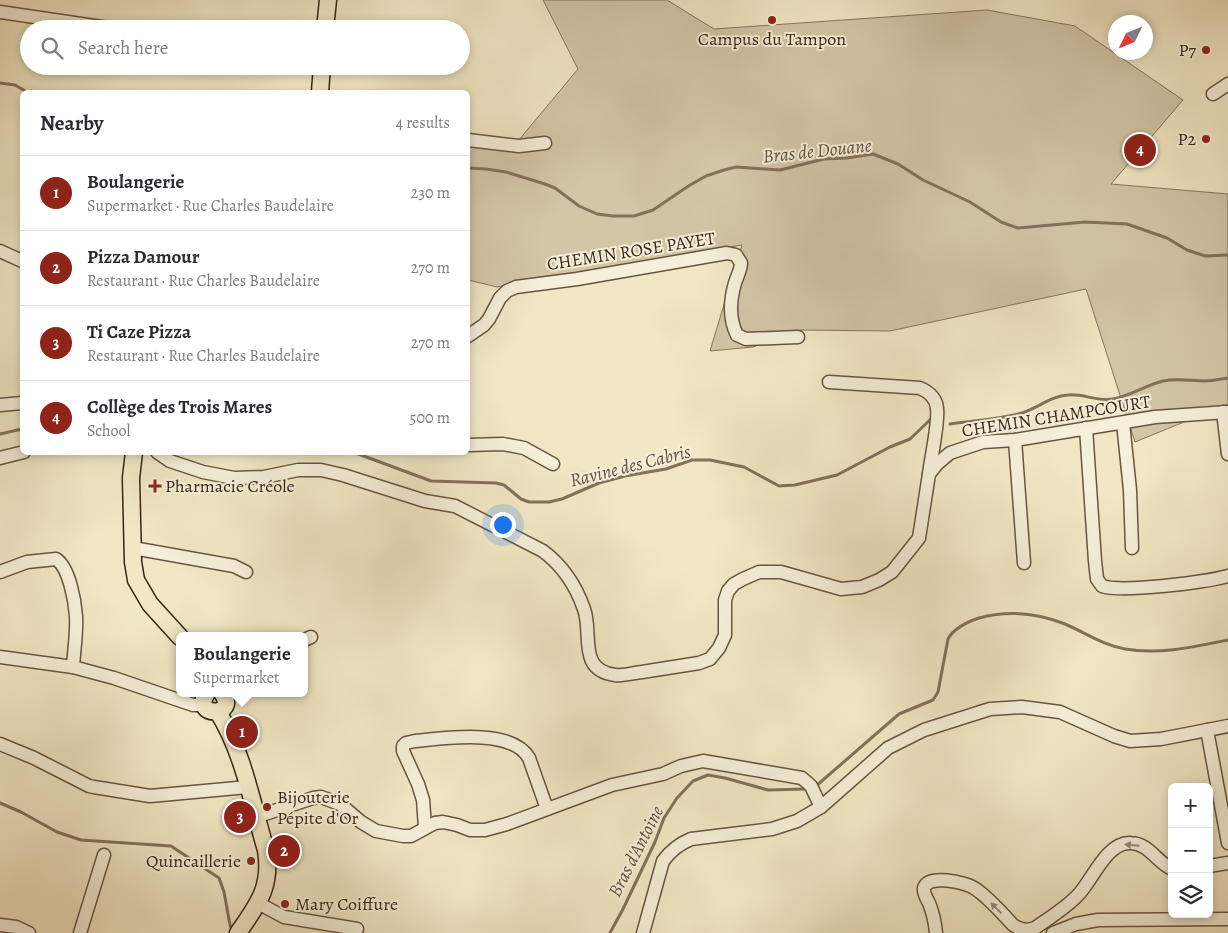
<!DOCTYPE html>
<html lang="en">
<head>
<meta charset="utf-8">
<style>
  :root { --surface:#fff; --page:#f7f7f7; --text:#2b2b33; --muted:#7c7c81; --line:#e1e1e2; --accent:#8f2418 }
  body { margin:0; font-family:Alegreya,serif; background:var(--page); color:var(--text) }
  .controls { position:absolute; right:15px; bottom:15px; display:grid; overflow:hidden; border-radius:8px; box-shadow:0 2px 8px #0003 }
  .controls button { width:45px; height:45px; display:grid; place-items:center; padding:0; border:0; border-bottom:1px solid var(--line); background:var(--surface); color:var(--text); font:25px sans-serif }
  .compass { position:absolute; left:1108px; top:15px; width:45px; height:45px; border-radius:50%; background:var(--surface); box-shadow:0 2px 8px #0003; rotate:227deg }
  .you { position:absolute; left:502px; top:524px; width:18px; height:18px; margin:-12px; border:4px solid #fff; border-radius:50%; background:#1a73e8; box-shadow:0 0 0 8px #1a73e833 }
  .badge { display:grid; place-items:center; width:32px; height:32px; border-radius:50%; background:var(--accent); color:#fff; font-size:16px; font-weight:700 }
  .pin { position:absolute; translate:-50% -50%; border:2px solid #fff; box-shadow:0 1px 5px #0006 }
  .popup { position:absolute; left:176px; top:632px; width:132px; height:65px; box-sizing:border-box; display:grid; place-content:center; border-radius:8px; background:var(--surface); filter:drop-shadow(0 1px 4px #0005); font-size:16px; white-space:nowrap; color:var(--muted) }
  .popup b { font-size:19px; color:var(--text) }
  .popup::after { content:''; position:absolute; left:50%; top:100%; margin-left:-10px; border:10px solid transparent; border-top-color:var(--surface) }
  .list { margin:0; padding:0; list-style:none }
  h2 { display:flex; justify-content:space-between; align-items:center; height:65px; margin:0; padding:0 20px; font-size:21px }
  h2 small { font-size:16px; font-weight:400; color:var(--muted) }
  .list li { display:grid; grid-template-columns:32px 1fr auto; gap:15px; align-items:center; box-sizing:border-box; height:75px; padding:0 20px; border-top:1px solid var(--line) }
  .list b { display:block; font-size:19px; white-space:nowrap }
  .list p { margin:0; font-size:16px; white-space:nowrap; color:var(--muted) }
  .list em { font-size:16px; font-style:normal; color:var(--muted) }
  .icon { flex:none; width:28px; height:28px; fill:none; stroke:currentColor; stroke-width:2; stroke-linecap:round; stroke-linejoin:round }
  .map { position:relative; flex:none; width:1228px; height:933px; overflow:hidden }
  .search { position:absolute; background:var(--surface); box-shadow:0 2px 8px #0003; left:20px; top:20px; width:450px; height:55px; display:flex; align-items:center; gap:12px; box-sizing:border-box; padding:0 18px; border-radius:28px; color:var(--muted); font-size:19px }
  .panel { position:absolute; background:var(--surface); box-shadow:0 2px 8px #0003; left:20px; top:90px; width:450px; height:365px; border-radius:8px }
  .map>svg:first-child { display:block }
</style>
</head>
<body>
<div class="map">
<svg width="1228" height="933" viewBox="0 0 1228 933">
  <rect width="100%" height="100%" fill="#f1e7c5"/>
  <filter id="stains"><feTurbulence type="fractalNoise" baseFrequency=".004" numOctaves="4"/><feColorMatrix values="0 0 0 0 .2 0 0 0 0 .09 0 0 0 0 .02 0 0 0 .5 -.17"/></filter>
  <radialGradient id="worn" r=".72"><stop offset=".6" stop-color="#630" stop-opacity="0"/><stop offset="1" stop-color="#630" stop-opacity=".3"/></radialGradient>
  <!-- green -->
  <path fill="#d2c6a7" stroke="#86755e" d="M543 0H667L714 29 987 10 1075 26 1183 100 1111 184 1228 194V404L1135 442 1086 289 890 331 801 330 753 347 710 351 742 245 497 287 468 280V135L518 141 578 69Z"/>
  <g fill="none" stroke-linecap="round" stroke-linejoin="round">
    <!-- stream -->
    <g stroke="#83715b" stroke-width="3">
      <path d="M0 83 15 85 27 92"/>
      <path d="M468 168 486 169 506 172 545 184 555 188 579 206 597 214 613 216H634L653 210 690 185 706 176 724 170 736 167 780 170 824 159 847 158 873 154 898 164 923 180 970 202 1001 222 1018 228 1085 222 1127 224 1167 238 1187 250 1205 256 1228 255"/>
      <path d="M950 424C974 420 999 420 1022 413 1038 408 1051 396 1068 395 1083 393 1097 402 1113 399 1131 396 1146 385 1163 381 1178 378 1191 381 1205 381 1213 381 1221 379 1228 378"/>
      <path d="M0 434 22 429"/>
      <path d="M353 452 431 481 496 483 504 485 521 499 529 502H549L562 499 599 483 625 476 666 469 692 460H710L744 467 779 486 795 485 837 475 890 447 910 439 932 418"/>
      <path d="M816 786 899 714 933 700 938 692 948 639C954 628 967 622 979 618 1008 610 1037 613 1065 624 1086 633 1103 645 1125 649 1159 655 1194 647 1228 640"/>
      <path d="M0 803 21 812 57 832 81 840 171 846 219 878 224 892 230 925 232 930"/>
      <path d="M610 933 623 909 655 842 664 818 677 798 693 781 708 775 725 778 768 790 806 789"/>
    </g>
    <!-- minor casing -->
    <g stroke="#685541" stroke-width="15">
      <g id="minor">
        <path d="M0 12 115 29"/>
        <path d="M1213 94 1228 84"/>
        <path d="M468 140 519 146 545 143"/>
        <path d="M0 251 22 261"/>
        <path d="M468 336 484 325 489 319 500 298 507 291 516 287 577 279 727 253 736 255 741 263C741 270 737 276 735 283 730 300 729 319 737 335L746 339 798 337"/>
        <path d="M829 382 920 388C929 392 936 398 937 408 939 423 931 457 929 474"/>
        <path d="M0 405 22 403"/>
        <path d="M1223 412 1228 454"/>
        <path d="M1123 423 1130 490 1132 548"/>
        <path d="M1086 428 1095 561 1097 579 1102 586C1122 593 1206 582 1228 576"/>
        <path d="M1015 440 1024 563"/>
        <path d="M468 445 503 444 524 448 553 464"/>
        <path d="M157 452 170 461 203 472 234 478 264 477 298 470H321L343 475 425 501 455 506 543 551C563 566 576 586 584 609 593 634 577 670 615 675 624 676 633 673 642 672 661 669 680 666 699 663L710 659 719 648 725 635V600L728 591 734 584 743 579 759 572H781L841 589 862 587 879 580 892 572 919 538 929 474 937 464 950 453 983 442 1015 440 1155 417 1228 412"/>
        <path d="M0 458 24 452"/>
        <path d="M133 548 234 566 246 572"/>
        <path d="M0 572 27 562 56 559C69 567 75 601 76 616 77 633 74 650 73 667"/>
        <path d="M304 640 311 637"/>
        <path d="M0 657 73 667 114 678 193 705H204"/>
        <path d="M1207 730 1228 843"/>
        <path d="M0 744 34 758 89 786 94 787 150 796 248 787"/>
        <path d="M256 817 313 798 321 797 340 804 361 822 376 831 403 836H411L435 823 443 822 457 825 470 830H485L507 824 612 785 663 774 681 766 703 761 802 778 811 786 821 807"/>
        <path d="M425 827 423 800 418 784 403 751V746L406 743 415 741C445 738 512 728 529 758L547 809"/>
        <path d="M1209 866 1228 863"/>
        <path d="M258 903 284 917 357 929"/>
        <path d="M0 925 16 927 29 933"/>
        <path d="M80 933 104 855"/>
        <path d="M643 933 663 861C671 850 679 844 691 839L772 829 797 821 821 807 888 748 924 730 990 709 1022 707 1060 712 1114 736 1130 741 1161 739 1228 726"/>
        <path d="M936 933C935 922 933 913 929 903 927 899 923 893 924 888 928 874 965 882 974 888 986 895 1003 914 1013 925 1021 930 1026 931 1035 928 1049 918 1066 908 1078 895 1092 881 1107 841 1131 843 1150 844 1156 862 1172 869"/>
        <path d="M1053 933 1076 924 1098 920 1228 919"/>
      </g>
    </g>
    <!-- major casing -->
    <g stroke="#3a2415" stroke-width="19">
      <g id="major">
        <path d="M325 29 328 0"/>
        <path d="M320 92 322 66"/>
        <path d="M134 452 131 478 133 562 136 580 150 604 180 637"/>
        <path d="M207 693C190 718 240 717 222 693"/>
        <path d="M218 712C244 754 252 804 266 850 272 887 258 904 238 933"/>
      </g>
    </g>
    <!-- minor -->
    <use href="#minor" stroke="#f6efd9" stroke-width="12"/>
    <!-- major -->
    <use href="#major" stroke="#f1e7c5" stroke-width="16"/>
  </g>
  <!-- one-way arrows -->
  <defs><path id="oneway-solid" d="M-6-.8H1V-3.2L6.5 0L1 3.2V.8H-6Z" transform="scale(1.25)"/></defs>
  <g fill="#988a77">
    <use href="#oneway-solid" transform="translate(1132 845) rotate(-175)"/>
    <use href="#oneway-solid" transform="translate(996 908) rotate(-136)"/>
  </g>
  <!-- markers -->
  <g fill="#8f2418" stroke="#f6efd9" stroke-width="2">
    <circle cx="772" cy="20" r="5"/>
    <circle cx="1206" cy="50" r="5"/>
    <circle cx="1206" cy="139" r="5"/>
    <path d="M152.5 478.5h5v5h5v5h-5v5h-5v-5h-5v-5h5z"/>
    <circle cx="267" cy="807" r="5"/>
    <circle cx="251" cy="861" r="5"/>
    <circle cx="285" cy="904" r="5"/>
  </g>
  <g text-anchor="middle" stroke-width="4" stroke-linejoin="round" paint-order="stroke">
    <!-- poi labels -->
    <g font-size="18" fill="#3a2415" stroke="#f6efd9" text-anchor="end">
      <text x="772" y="45" text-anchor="middle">Campus du Tampon</text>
      <text x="1196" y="56">P7</text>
      <text x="1196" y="145">P2</text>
      <text x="165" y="492" text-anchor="start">Pharmacie Créole</text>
      <text x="277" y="803" text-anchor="start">Bijouterie<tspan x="277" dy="21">Pépite d'Or</tspan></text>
      <text x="241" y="867">Quincaillerie</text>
      <text x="295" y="910" text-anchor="start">Mary Coiffure</text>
    </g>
    <!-- street labels -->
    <g font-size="18" fill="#3a2415" stroke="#f6efd9">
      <text transform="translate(631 251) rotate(-9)" y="6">CHEMIN ROSE PAYET</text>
      <text transform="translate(1056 416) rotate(-9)" y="6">CHEMIN CHAMPCOURT</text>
    </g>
    <!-- water labels -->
    <g font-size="19" font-style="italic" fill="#64513e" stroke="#f6efd9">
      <text transform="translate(817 150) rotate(-6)" y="7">Bras de Douane</text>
      <text transform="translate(630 465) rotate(-14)" y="7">Ravine des Cabris</text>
      <text transform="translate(635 851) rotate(-63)" y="7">Bras d'Antoine</text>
    </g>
  </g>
  <rect width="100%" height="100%" filter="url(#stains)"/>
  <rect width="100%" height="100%" fill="url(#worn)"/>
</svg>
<div class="controls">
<button>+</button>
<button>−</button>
<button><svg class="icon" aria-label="layers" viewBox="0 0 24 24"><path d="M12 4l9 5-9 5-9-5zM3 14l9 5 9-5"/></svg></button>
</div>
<svg class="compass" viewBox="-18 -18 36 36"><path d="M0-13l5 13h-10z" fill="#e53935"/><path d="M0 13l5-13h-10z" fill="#7c7c81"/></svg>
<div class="you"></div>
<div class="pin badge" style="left:242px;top:732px">1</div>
<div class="popup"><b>Boulangerie</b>Supermarket</div>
<div class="pin badge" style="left:284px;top:851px">2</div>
<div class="pin badge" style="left:240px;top:817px">3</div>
<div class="pin badge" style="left:1140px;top:150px">4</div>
<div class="search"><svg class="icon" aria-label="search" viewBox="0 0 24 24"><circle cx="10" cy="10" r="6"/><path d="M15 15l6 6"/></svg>Search here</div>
<section class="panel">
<h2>Nearby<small>4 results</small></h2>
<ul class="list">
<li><span class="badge">1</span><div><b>Boulangerie</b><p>Supermarket · Rue Charles Baudelaire</p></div><em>230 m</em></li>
<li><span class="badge">2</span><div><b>Pizza Damour</b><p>Restaurant · Rue Charles Baudelaire</p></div><em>270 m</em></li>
<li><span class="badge">3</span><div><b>Ti Caze Pizza</b><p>Restaurant · Rue Charles Baudelaire</p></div><em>270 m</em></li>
<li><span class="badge">4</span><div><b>Collège des Trois Mares</b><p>School</p></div><em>500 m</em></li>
</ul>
</section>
</div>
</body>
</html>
